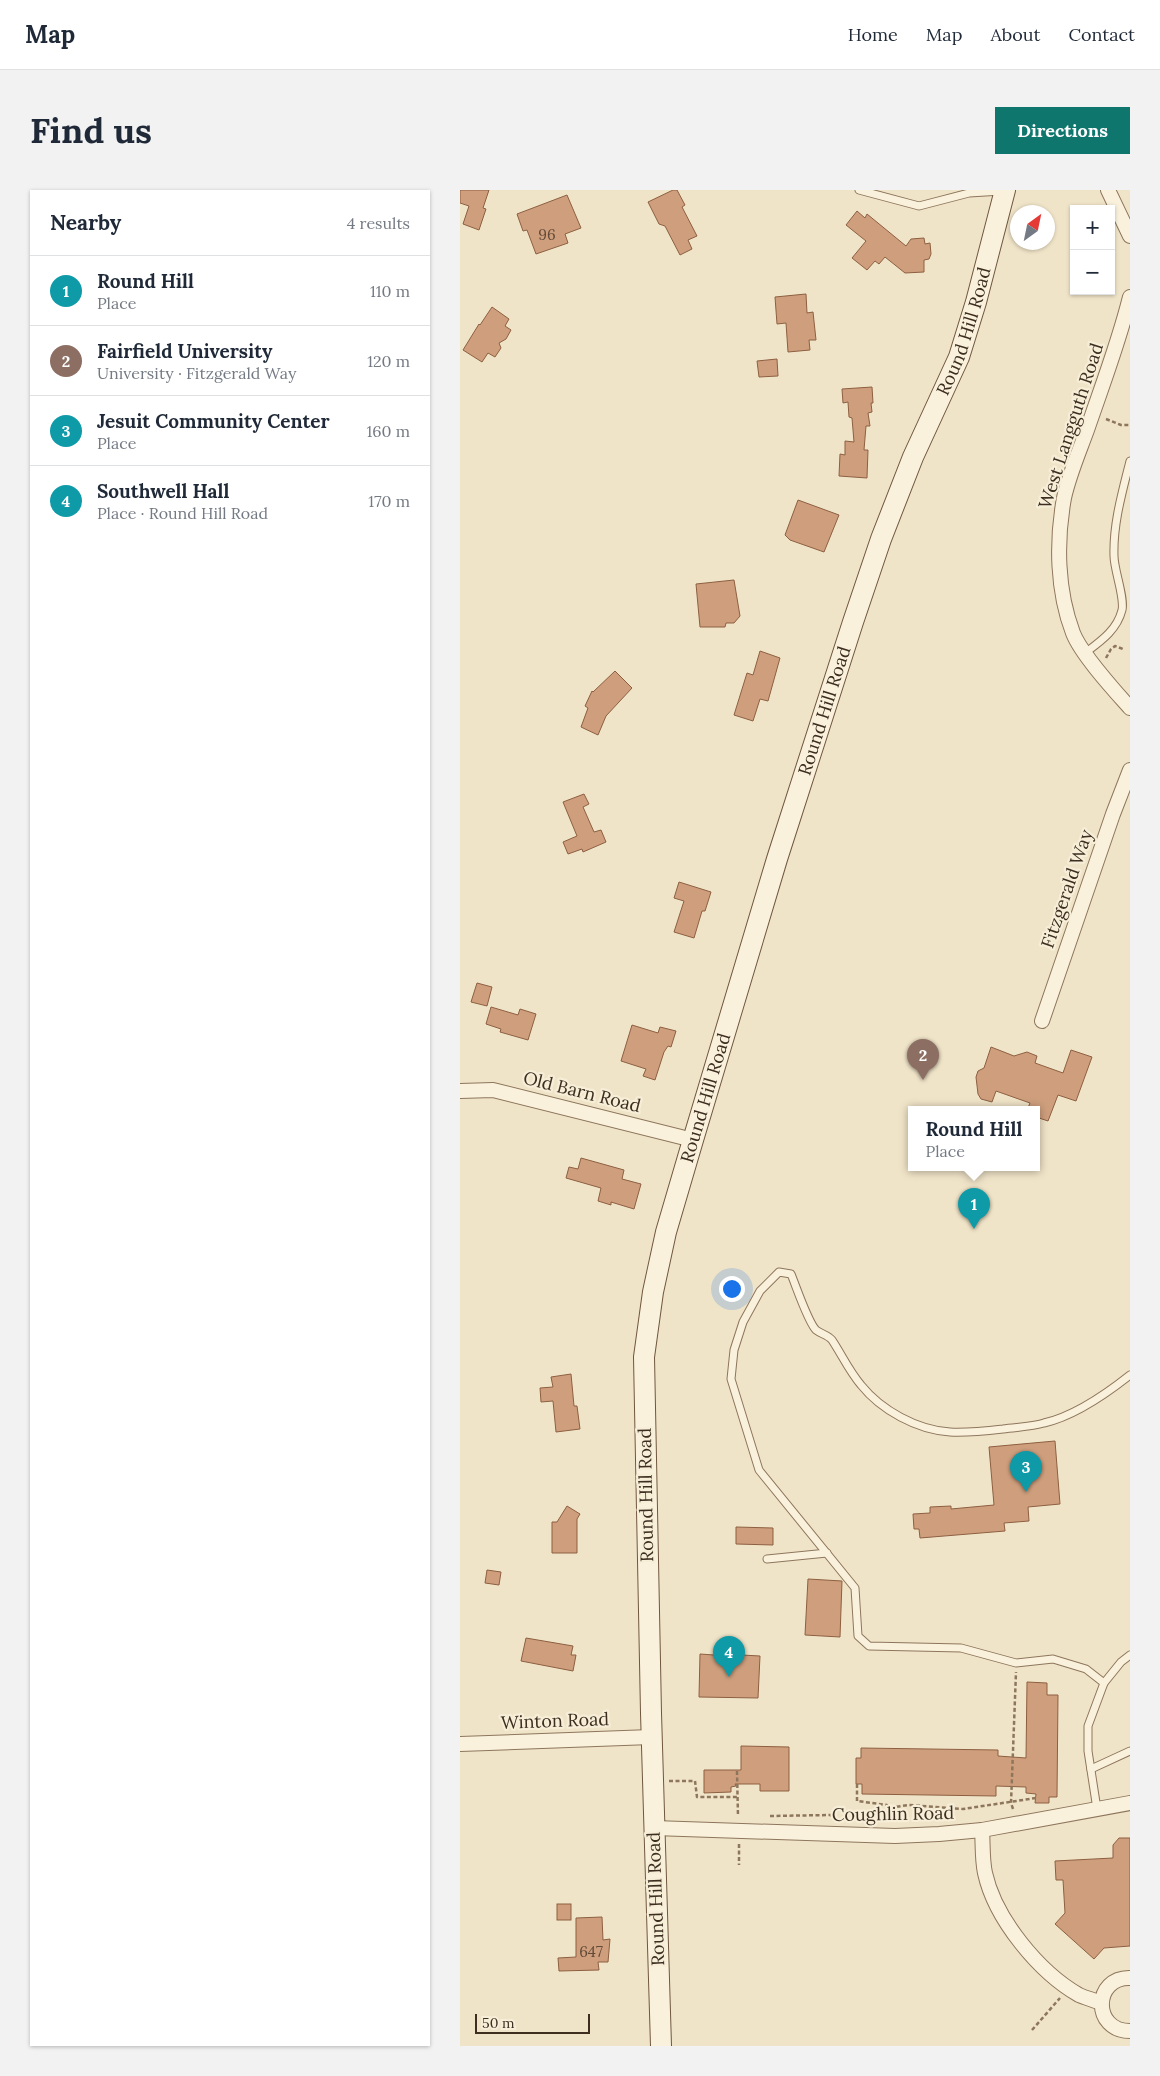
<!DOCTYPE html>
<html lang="en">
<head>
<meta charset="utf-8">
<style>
  :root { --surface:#fff; --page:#f2f2f3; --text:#1f2937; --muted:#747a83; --line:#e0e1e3; --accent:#0f766e }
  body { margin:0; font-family:Lora,serif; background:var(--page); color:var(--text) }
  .controls { position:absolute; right:15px; top:15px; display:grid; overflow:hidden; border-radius:0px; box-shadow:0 1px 4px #0004 }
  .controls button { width:45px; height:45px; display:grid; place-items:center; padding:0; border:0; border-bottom:1px solid var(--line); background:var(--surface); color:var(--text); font:25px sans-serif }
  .compass { position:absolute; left:550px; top:15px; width:45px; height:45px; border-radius:50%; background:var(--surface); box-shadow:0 1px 4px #0004; rotate:33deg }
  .scale { position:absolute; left:15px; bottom:12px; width:115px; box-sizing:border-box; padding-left:5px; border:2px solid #3d2e20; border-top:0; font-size:14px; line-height:18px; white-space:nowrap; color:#3d2e20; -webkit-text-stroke:4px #f7eed8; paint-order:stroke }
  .you { position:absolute; left:271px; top:1098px; width:18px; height:18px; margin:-12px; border:4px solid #fff; border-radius:50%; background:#1a73e8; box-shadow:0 0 0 8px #1a73e833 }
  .badge { display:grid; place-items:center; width:32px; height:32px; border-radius:50%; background:var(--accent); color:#fff; font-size:16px; font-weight:700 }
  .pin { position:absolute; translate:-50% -41px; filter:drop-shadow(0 1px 2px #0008) }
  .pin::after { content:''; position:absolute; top:26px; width:18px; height:15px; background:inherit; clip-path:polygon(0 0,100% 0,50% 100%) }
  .popup { position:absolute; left:448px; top:916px; width:132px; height:65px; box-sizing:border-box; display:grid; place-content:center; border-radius:0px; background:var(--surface); filter:drop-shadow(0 1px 4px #0005); font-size:16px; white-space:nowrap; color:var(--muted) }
  .popup b { font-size:19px; color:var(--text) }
  .popup::after { content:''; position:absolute; left:50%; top:100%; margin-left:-10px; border:10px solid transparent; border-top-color:var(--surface) }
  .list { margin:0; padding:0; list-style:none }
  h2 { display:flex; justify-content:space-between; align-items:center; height:65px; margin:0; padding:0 20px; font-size:21px }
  h2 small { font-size:16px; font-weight:400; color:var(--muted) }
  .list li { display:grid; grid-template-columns:32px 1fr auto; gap:15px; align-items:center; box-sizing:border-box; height:70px; padding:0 20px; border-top:1px solid var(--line) }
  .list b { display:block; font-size:19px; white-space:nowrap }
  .list p { margin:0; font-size:16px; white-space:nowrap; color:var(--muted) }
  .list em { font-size:16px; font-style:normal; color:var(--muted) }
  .map { position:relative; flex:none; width:670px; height:1856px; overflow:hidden; border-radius:0px }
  header { display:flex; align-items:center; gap:30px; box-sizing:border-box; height:70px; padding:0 25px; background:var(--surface); border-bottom:1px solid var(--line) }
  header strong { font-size:24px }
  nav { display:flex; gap:28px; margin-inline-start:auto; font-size:18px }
  .intro { display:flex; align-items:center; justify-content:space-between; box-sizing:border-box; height:120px; padding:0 30px }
  h1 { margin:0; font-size:35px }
  .button { padding:12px 22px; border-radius:0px; background:var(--accent); color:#fff; font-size:18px; font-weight:700 }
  main { display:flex; gap:30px; padding:0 30px }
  aside { flex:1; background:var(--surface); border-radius:0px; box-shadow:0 1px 4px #0004 }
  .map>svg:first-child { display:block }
</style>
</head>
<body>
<header>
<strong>Map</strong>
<nav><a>Home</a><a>Map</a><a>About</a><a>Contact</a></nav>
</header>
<div class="intro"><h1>Find us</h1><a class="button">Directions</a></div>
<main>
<aside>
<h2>Nearby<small>4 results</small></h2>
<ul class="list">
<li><span class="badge" style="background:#0f9aa8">1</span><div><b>Round Hill</b><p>Place</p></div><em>110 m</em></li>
<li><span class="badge" style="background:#8d6e63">2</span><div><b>Fairfield University</b><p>University · Fitzgerald Way</p></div><em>120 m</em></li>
<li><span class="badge" style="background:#0f9aa8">3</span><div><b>Jesuit Community Center</b><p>Place</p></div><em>160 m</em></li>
<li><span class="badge" style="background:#0f9aa8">4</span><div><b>Southwell Hall</b><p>Place · Round Hill Road</p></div><em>170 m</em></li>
</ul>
</aside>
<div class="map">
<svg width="670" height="1856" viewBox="0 0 670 1856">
  <rect width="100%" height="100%" fill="#f0e4c8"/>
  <!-- building -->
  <g fill="#cf9f7d" stroke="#8d5f41">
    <path d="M0 0H29L23 18 26 19 19 40 3 34 9 16 0 13Z"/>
    <path d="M213 0H217L225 15 222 17 237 46 228 50 232 59 220 65 205 36 199 34 188 12Z"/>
    <path d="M107 5 121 38 105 44 108 53 76 64 67 40 63 41 57 24Z"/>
    <path d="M397 21 405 28 407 24 446 56 451 49 464 48 465 54 470 53 471 64 469 69 464 70V82L445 83 425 67 419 74 415 71 407 80 392 68 406 51 386 35Z"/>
    <path d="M346 104 347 123 353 122 356 150H349L350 160 328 162 326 133 317 134 315 107Z"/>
    <path d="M32 117 49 129 45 136 51 140 46 149 39 153 41 158 35 167 28 163 22 172 3 160 19 134 20 135Z"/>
    <path d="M317 169 318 186 299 187 297 171Z"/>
    <path d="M412 197 413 213H411L412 222 408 223 410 236H406L404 260H408L407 288 379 286 380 264 385 265V251L394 252 392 228 389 227 388 212 383 213 382 199Z"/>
    <path d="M338 310 379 325 364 362 330 350 325 345Z"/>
    <path d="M274 390 280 426 274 433H266L265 437H240L236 394Z"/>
    <path d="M300 461 320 468 308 511 300 509 293 531 274 525 287 483 293 485Z"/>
    <path d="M155 481 172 498 146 526 138 545 121 537 128 518 125 516 132 501 133 502Z"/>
    <path d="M124 604 129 614 123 617 134 642 141 640 146 652 123 662 122 659 108 664 103 652 117 646 103 612Z"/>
    <path d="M219 692 251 702 245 721H242L234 748 214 742 224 711 214 708Z"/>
    <path d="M17 793 32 797 27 816 11 812Z"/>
    <path d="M31 817 58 825 60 819 76 824 68 850 40 842 41 839 26 834Z"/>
    <path d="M172 835 198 843 200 837 216 841 211 857 208 856 204 862 195 890 183 886 186 879 161 871Z"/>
    <path d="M531 857 554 866 567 862 577 866 575 873 603 883 611 860 632 867 616 911 598 905 588 931 576 927V920H567L570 913 536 901 532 912 521 909 518 904 516 887 518 881 524 878Z"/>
    <path d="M121 968 164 980 162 989 181 994 174 1019 151 1012V1015L138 1011 141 998 106 988 109 977 118 979Z"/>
    <path d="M111 1184 114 1216H117L120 1239 96 1242 93 1211 81 1212 80 1198 93 1197 91 1187Z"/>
    <path d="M595 1251 600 1314 568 1317 569 1331 544 1333 545 1341 460 1348 459 1339H454L453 1324 470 1323V1317L491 1316V1319L534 1315 529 1257Z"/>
    <path d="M107 1316 120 1324 117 1329V1363H92V1332H97Z"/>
    <path d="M276 1337 313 1338V1355L276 1354Z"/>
    <path d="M27 1380 41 1382 39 1395 25 1393Z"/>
    <path d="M348 1389 382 1391 380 1447 345 1445Z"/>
    <path d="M66 1448 113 1456 111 1465H116L113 1481 61 1471Z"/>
    <path d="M240 1464 282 1467V1465L300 1466 298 1508 239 1507Z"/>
    <path d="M567 1492 587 1493V1505H598L597 1607H589V1613H575L576 1604 566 1603V1597L536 1596V1606L402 1604V1594H396V1568H401V1558L538 1560V1566L566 1568Z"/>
    <path d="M281 1556 329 1557V1601H300V1594H275L276 1596 271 1597V1602L244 1603V1580H281Z"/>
    <path d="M659 1648H670V1756L644 1758 634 1769 595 1734 605 1723 603 1690H596L595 1671 653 1668V1655Z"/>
    <rect x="97" y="1714" width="14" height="16"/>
    <path d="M142 1727 143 1750 150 1749 148 1772H138L139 1780 99 1781 98 1768 116 1767V1728Z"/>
  </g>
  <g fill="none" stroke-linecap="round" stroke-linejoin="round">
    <!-- service casing -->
    <g stroke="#8d765c" stroke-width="9">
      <g id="service">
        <path d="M399 0 459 16 509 3 542 1"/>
        <path d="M625 463C641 451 657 440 662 420 665 408 654 380 654 366 653 334 662 303 670 271"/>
        <path d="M307 1369 367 1363"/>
        <path d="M644 1493 626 1479 593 1469 556 1473 501 1458 409 1456 398 1446 395 1398 299 1280 271 1189 274 1160 283 1132 300 1101 319 1082 331 1084C336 1096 348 1132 356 1140 361 1144 368 1145 372 1150 382 1165 389 1181 401 1195 421 1220 457 1240 490 1242 507 1243 525 1241 543 1239 556 1237 571 1237 584 1233 615 1226 646 1204 670 1185"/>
        <path d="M631 1579 670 1561"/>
        <path d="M637 1619 628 1561V1536L644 1493 661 1472 670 1465"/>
      </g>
    </g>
    <!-- minor casing -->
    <g stroke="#8d765c" stroke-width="16">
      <g id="minor">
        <path d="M648 0 670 46"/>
        <path d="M670 107C659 152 642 196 627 240 619 262 609 285 604 308 596 352 597 401 613 443 621 464 654 500 670 518"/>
        <path d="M582 831 653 624 670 580"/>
        <path d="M0 901 33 900 233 950"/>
        <path d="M0 1554 191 1547"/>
        <path d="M194 1638 435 1646 479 1644 522 1640 670 1613"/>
        <path d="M522 1640C523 1654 522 1669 525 1683 535 1729 579 1782 619 1805 626 1808 634 1810 641 1813"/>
        <path d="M670 1788C633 1787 632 1841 670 1841"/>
      </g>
    </g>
    <!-- secondary casing -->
    <g stroke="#6f573f" stroke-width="22">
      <g id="secondary">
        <path id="s1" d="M201 1856 191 1523 184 1167 193 1102 206 1042 233 950 317 669 393 432 421 349 453 267 499 167 516 112 545 0"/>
      </g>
    </g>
    <!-- path -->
    <g stroke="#8d765c" stroke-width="2.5" stroke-dasharray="4 2.5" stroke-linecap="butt">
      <path d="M646 229 661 235H670"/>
      <path d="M646 468 651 459 655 456 663 459"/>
      <path d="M277 1581 278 1626"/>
      <path d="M209 1591H235L237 1607H278"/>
      <path d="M397 1594V1611L427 1615 431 1620"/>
      <path d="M553 1619 551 1613 556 1482"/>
      <path d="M310 1626 371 1625 373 1629"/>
      <path d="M415 1631 435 1617 449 1615 503 1619 576 1608"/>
      <path d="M279 1654V1675"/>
      <path d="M572 1840 600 1808"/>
    </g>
    <!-- service -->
    <use href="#service" stroke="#faf1dc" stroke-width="7"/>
    <!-- minor -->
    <use href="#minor" stroke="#faf1dc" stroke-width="14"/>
    <!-- secondary -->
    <use href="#secondary" stroke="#faf1dc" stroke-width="20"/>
  </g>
  <g text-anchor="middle" stroke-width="4.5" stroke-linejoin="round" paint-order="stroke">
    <!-- number labels -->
    <g font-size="15" fill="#624a37">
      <text x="87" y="50">96</text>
      <text x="131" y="1767">647</text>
    </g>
    <!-- street labels -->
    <g font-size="18" fill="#3d2e20" stroke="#f7eed8">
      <text dy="6" stroke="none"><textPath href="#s1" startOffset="1766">Round Hill Road</textPath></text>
      <text transform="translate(611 236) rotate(-72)" y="6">West Langguth Road</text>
      <text dy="6" stroke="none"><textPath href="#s1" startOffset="1361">Round Hill Road</textPath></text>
      <text transform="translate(607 699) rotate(-71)" y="6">Fitzgerald Way</text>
      <text transform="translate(122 902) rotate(14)" y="6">Old Barn Road</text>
      <text dy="6" stroke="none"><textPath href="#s1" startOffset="956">Round Hill Road</textPath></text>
      <text transform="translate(186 1305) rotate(-91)" y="6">Round Hill Road</text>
      <text transform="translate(95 1531) rotate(-2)" y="6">Winton Road</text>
      <text transform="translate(433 1624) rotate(-1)" y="6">Coughlin Road</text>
      <text transform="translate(196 1709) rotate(-92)" y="6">Round Hill Road</text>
    </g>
  </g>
</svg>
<div class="controls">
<button>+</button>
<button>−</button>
</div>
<svg class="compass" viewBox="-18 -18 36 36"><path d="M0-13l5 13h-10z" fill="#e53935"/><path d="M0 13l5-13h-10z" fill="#747a83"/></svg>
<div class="scale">50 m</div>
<div class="you"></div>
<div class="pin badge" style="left:514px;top:1039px;background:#0f9aa8">1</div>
<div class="popup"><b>Round Hill</b>Place</div>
<div class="pin badge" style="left:463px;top:890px;background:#8d6e63">2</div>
<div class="pin badge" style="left:566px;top:1302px;background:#0f9aa8">3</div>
<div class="pin badge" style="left:269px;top:1487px;background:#0f9aa8">4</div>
</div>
</main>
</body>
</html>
